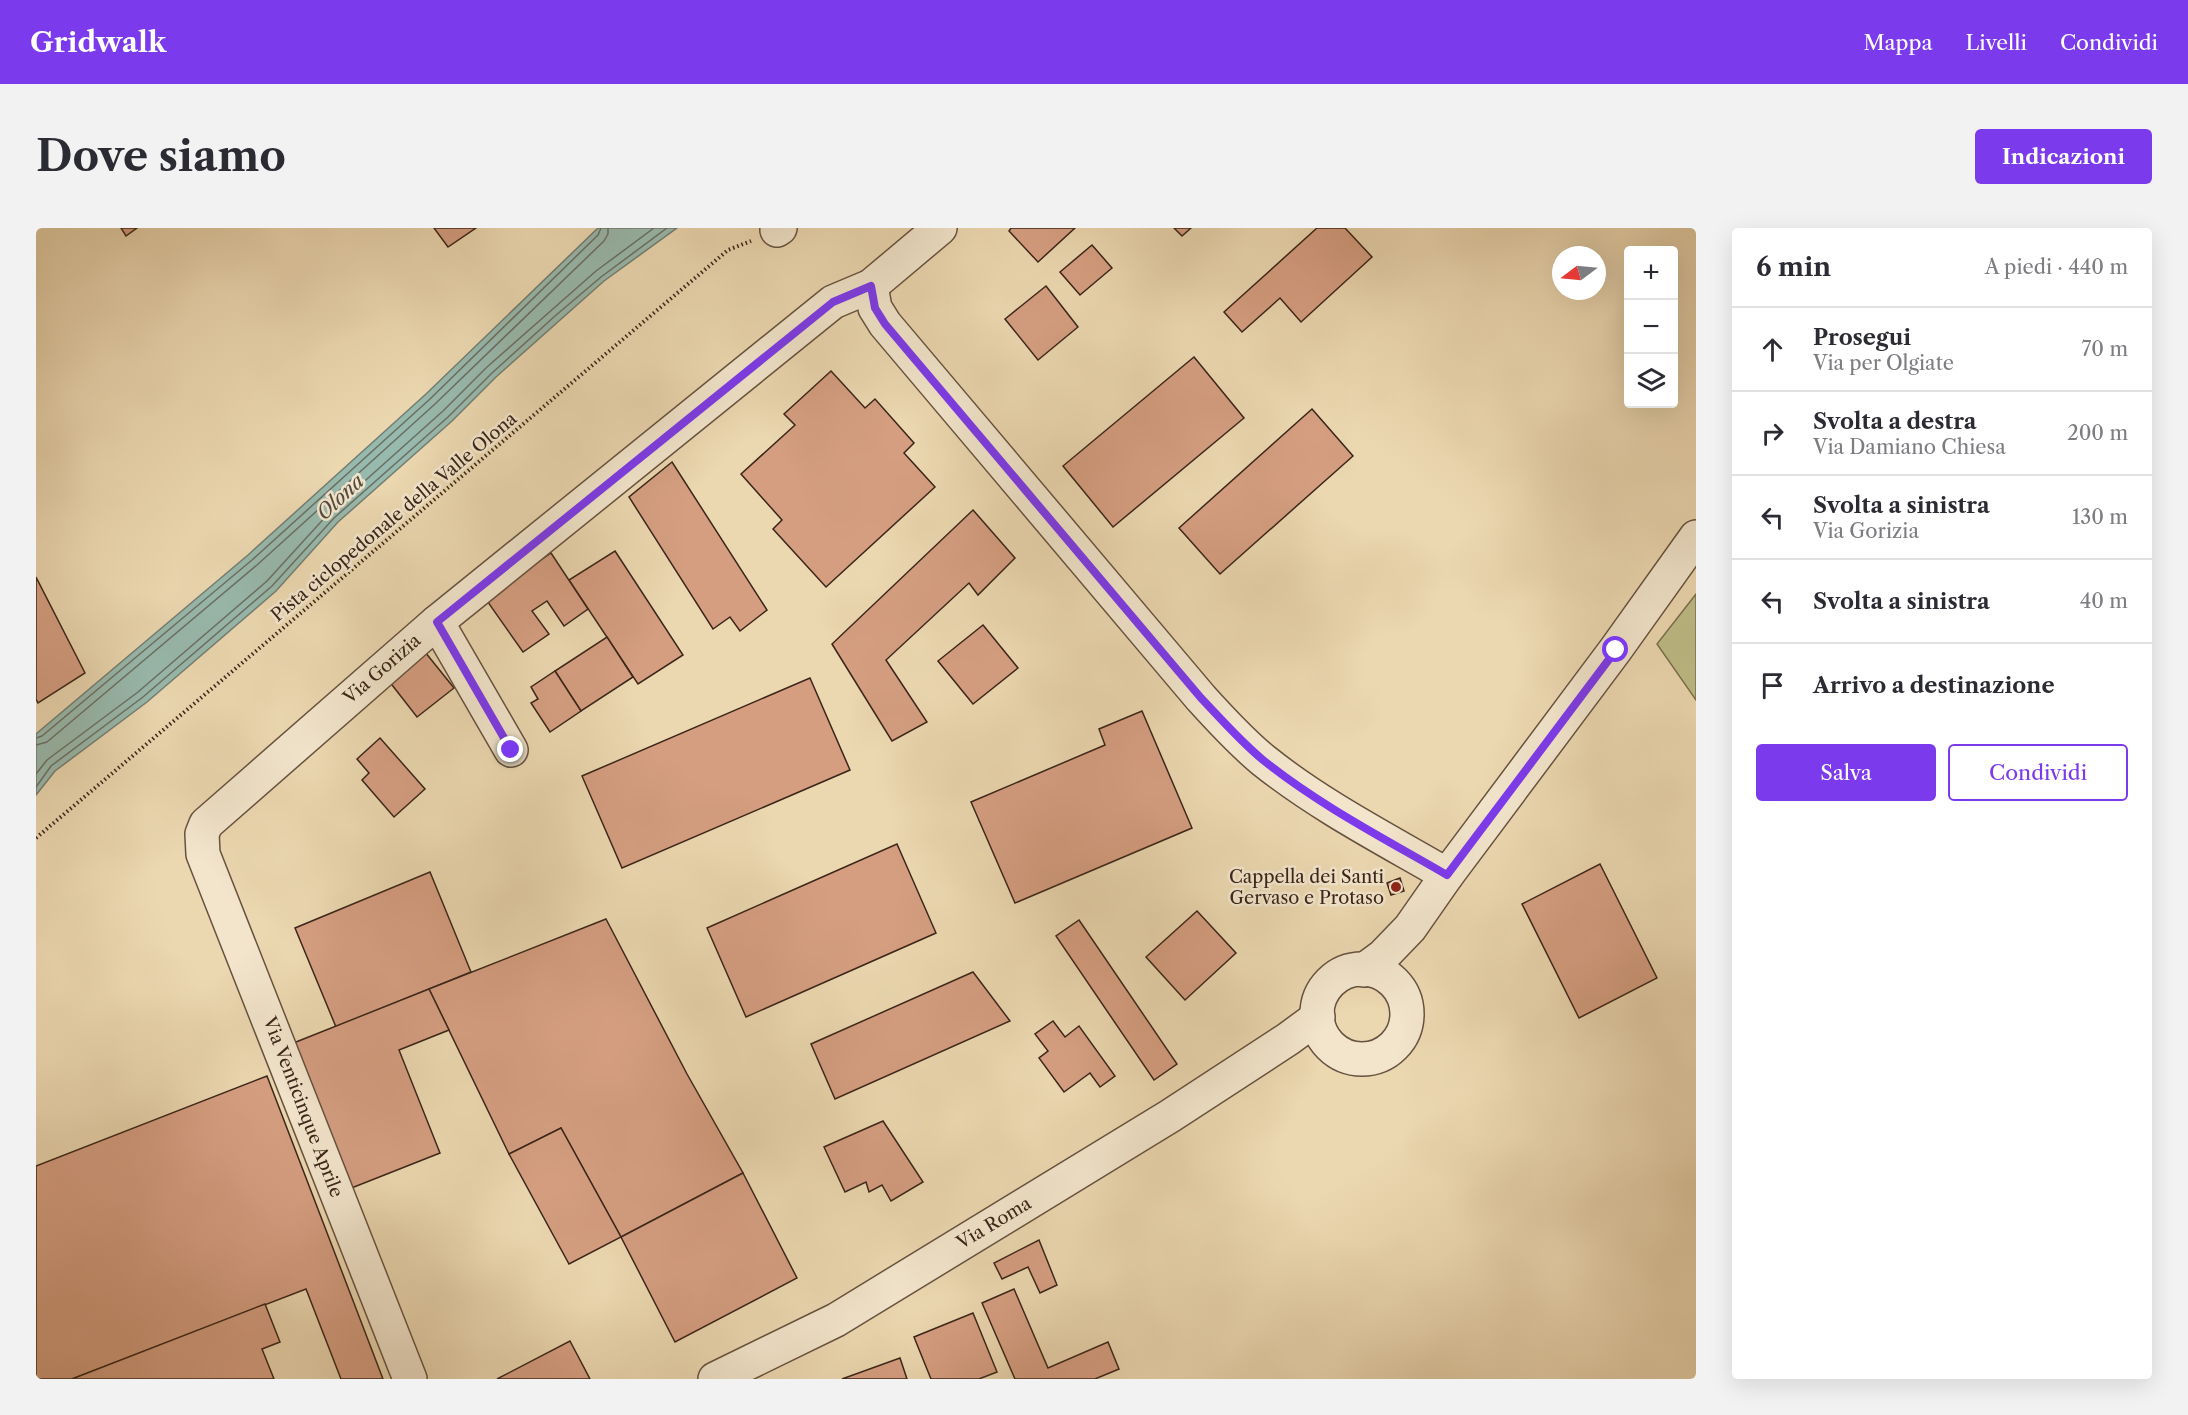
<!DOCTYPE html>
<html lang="it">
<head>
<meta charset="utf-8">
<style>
  :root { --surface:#fff; --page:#f2f2f3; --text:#2b2b33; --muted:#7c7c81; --line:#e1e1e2; --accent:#7c3aed }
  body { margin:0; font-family:"Libre Caslon Text",serif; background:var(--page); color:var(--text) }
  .controls { position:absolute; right:18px; top:18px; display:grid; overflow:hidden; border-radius:6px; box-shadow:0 6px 24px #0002 }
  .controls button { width:54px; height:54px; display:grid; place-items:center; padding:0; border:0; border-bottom:2px solid var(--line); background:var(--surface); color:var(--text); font:30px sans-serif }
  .compass { position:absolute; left:1516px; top:18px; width:54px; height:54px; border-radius:50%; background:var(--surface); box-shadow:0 6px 24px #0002; rotate:254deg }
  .stop { position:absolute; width:18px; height:18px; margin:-14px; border:4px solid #7c3aed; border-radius:50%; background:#fff }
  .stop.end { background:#7c3aed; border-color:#fff; box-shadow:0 2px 6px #0008 }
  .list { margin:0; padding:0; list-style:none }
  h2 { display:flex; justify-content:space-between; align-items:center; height:78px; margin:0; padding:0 24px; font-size:26px }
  h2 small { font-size:20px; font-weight:400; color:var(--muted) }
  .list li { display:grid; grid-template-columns:39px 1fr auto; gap:18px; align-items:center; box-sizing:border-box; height:84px; padding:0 24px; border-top:2px solid var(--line) }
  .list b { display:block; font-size:22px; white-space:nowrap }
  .list p { margin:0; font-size:20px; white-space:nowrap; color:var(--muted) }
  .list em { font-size:20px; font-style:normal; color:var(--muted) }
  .actions { display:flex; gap:12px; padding:18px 24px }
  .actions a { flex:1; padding:14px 0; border:2px solid var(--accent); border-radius:6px; text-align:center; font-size:21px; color:var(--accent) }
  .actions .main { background:var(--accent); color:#fff }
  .icon { flex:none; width:33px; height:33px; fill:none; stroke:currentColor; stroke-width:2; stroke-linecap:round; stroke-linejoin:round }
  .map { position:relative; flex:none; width:1660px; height:1151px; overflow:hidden; border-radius:6px }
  header { display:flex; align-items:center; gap:36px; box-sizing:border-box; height:84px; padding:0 30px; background:var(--accent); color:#fff }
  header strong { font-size:28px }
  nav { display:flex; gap:33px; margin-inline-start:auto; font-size:21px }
  .intro { display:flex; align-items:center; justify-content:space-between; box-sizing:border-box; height:144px; padding:0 36px }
  h1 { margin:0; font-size:42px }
  .button { padding:15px 27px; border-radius:6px; background:var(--accent); color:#fff; font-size:21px; font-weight:700 }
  main { display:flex; gap:36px; padding:0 36px }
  aside { flex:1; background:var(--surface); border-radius:6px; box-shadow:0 6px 24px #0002 }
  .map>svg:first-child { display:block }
</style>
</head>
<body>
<header>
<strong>Gridwalk</strong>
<nav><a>Mappa</a><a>Livelli</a><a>Condividi</a></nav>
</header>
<div class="intro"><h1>Dove siamo</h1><a class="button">Indicazioni</a></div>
<main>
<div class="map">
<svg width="1660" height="1151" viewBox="0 0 1660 1151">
  <rect width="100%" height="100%" fill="#ebd7b0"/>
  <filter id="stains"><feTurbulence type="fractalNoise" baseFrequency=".00333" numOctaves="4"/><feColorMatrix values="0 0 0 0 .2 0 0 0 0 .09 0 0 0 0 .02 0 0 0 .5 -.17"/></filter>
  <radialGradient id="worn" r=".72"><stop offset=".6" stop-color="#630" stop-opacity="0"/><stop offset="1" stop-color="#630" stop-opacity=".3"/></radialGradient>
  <!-- green -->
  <path fill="#bebc87" stroke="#7c7050" stroke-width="1.5" d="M1660 366V472L1621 416Z"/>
  <!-- water -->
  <path fill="#98b9ad" stroke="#737e72" stroke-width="1.5" d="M562 0H641L568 53 460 149 416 193 302 294 240 363 111 474 19 543 0 567V506L212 327 390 166Z"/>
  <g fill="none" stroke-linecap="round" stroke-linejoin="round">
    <!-- shore -->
    <g stroke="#6a6f63" stroke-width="1.5">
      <path d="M0 510 6 508 216 332 394 171 562 7 565 0"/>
      <path d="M0 517 11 514 221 337 399 176 568 13 572 6V0"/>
      <path d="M0 546 11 532 102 464 231 353 293 285 407 183 451 139 560 43 618 0"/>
      <path d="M0 559 15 538 107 469 236 358 298 290 412 189 456 145 519 88 565 49 631 0"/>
    </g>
  </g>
  <!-- building -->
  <g fill="#d59e81" stroke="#3b2519" stroke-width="1.5">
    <path d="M85 0H101L90 8Z"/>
    <path d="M398 0H440L412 19Z"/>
    <path d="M975 0H1039L1002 34 973 3Z"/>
    <path d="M1138 0H1155L1146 8Z"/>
    <path d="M1281 0H1309L1336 29 1265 94 1244 70 1206 104 1188 84Z"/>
    <path d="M1056 17 1076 40 1044 67 1024 44Z"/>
    <path d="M1010 58 1042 99 1002 132 969 91Z"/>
    <path d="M1158 129 1208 190 1077 299 1027 238Z"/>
    <path d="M795 143 829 180 839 171 878 215 868 225 899 259 790 359 737 301 746 292 705 246 759 197 748 186Z"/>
    <path d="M1276 181 1317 228 1184 346 1143 300Z"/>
    <path d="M636 234 731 382 704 403 694 389 677 401 593 269Z"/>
    <path d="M937 282 979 330 942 367 933 355 850 432 891 494 856 513 796 416Z"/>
    <path d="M579 323 647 427 602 456 533 352Z"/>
    <path d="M515 325 552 381 528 398 511 373 496 383 513 406 487 424 449 370Z"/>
    <path d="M0 349 49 445 2 475 0 471Z"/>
    <path d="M947 397 982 440 937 476 902 433Z"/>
    <path d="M571 409 597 449 545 483 519 443Z"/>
    <path d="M389 424 418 460 381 489 353 453Z"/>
    <path d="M519 443 545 483 514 504 495 475 502 471 495 459Z"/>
    <path d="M774 450 814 542 586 640 546 548Z"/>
    <path d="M1106 483 1156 600 979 675 935 574 1069 517 1063 501Z"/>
    <path d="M344 510 389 561 358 589 326 552 333 545 321 531Z"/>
    <path d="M861 616 900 705 710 789 671 700Z"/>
    <path d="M1564 636 1621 750 1543 790 1486 676Z"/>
    <path d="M394 644 435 744 300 799 259 700Z"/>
    <path d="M1364 650 1368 663 1355 667 1351 655Z"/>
    <path d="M1161 683 1200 725 1149 772 1110 729Z"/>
    <path d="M570 691 651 846 707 945 585 1009 525 900 473 926 393 761Z"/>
    <path d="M1043 692 1141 836 1118 852 1020 708Z"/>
    <path d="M937 744 974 793 799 871 775 816Z"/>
    <path d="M393 761 413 802 363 822 404 925 313 961 255 816Z"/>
    <path d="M1017 793 1029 809 1043 798 1079 848 1064 859 1054 845 1028 864 1003 830 1012 823 999 806Z"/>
    <path d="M231 848 347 1151H305L270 1061 36 1151H0V938Z"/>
    <path d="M847 893 887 954 855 973 846 957 833 964 830 954 809 964 788 919Z"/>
    <path d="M525 900 585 1009 533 1036 473 926Z"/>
    <path d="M707 945 761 1050 639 1114 585 1009Z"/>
    <path d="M1003 1012 1021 1057 1004 1065 992 1039 966 1051 958 1035Z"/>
    <path d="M978 1061 1012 1140 1072 1114 1083 1141 1059 1151H979L946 1075Z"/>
    <path d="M229 1076 244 1114 226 1121 238 1151H36Z"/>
    <path d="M937 1085 961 1144 943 1151H895L878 1109Z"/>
    <path d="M534 1113 554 1151H461Z"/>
    <path d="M864 1130 871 1151H806Z"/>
  </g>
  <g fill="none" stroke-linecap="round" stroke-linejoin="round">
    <!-- minor casing -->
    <g stroke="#67523f" stroke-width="36">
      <g id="minor">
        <path d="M741 2 744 0"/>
        <path d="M835 58 839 80 849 96 1165 470C1184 491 1204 513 1227 532 1283 577 1349 611 1411 647"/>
        <path d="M401 394 475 522"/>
        <circle cx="1326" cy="786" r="45"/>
        <path d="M1328 742 1347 728 1374 700 1411 647 1580 421 1660 309"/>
        <path d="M374 1151 167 626 166 606 170 596 401 394 797 74 835 58 904 0"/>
        <path d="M679 1151 800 1092 1134 888 1252 811 1282 789"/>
      </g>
    </g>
    <!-- path -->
    <path stroke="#3b2519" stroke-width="4" stroke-dasharray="1.5 3" stroke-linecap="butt" d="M0 610 692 22 715 13"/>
    <!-- minor -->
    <use href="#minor" stroke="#f2e5cc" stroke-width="33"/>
  </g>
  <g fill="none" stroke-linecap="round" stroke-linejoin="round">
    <!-- route -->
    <path stroke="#7c3aed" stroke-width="8" d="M475 522 401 394 797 74 835 58 839 80 849 96 1165 470C1185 491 1204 513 1227 532 1283 577 1349 611 1411 647L1580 422"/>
  </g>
  <!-- markers -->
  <circle fill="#8f2418" stroke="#f2e5cc" stroke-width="2" cx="1360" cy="659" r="6"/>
  <g text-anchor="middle" stroke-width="5" stroke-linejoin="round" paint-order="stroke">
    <!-- street labels -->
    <g font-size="18" fill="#3b2519" stroke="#f2e5cc">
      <text transform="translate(358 289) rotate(-40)" y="6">Pista ciclopedonale della Valle Olona</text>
      <text transform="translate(346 441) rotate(-41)" y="6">Via Gorizia</text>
      <text transform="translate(267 879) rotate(69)" y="6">Via Venticinque Aprile</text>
      <text transform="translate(958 995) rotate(-31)" y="6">Via Roma</text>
    </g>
    <!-- poi labels -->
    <g font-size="18" fill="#3b2519" stroke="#f2e5cc" text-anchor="end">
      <text x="1348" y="655">Cappella dei Santi<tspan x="1348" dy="21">Gervaso e Protaso</tspan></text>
    </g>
    <!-- water labels -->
    <g font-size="20" font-style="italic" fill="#524a3e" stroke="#f2e5cc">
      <text transform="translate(304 269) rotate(-43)" y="7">Olona</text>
    </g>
  </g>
  <rect width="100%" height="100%" filter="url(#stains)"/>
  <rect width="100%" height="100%" fill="url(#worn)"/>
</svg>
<div class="controls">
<button>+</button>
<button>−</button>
<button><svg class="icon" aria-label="layers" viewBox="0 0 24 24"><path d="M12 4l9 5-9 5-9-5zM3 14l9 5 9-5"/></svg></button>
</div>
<svg class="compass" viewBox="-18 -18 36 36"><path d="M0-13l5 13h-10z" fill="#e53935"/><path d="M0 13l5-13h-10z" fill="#7c7c81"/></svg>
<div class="stop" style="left:1580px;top:422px"></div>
<div class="stop end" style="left:475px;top:522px"></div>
</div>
<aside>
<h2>6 min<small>A piedi · 440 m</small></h2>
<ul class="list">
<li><svg class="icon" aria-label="ahead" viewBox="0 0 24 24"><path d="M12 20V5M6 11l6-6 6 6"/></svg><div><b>Prosegui</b><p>Via per Olgiate</p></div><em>70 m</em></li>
<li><svg class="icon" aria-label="right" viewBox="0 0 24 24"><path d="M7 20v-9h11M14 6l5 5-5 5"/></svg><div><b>Svolta a destra</b><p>Via Damiano Chiesa</p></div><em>200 m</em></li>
<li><svg class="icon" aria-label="left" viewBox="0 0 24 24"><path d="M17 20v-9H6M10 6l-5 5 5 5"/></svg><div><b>Svolta a sinistra</b><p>Via Gorizia</p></div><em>130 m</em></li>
<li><svg class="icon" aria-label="left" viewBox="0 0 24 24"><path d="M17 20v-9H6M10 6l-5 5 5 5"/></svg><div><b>Svolta a sinistra</b></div><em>40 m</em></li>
<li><svg class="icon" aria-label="arrive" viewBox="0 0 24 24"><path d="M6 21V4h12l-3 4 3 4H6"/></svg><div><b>Arrivo a destinazione</b></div></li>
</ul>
<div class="actions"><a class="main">Salva</a><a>Condividi</a></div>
</aside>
</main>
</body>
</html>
